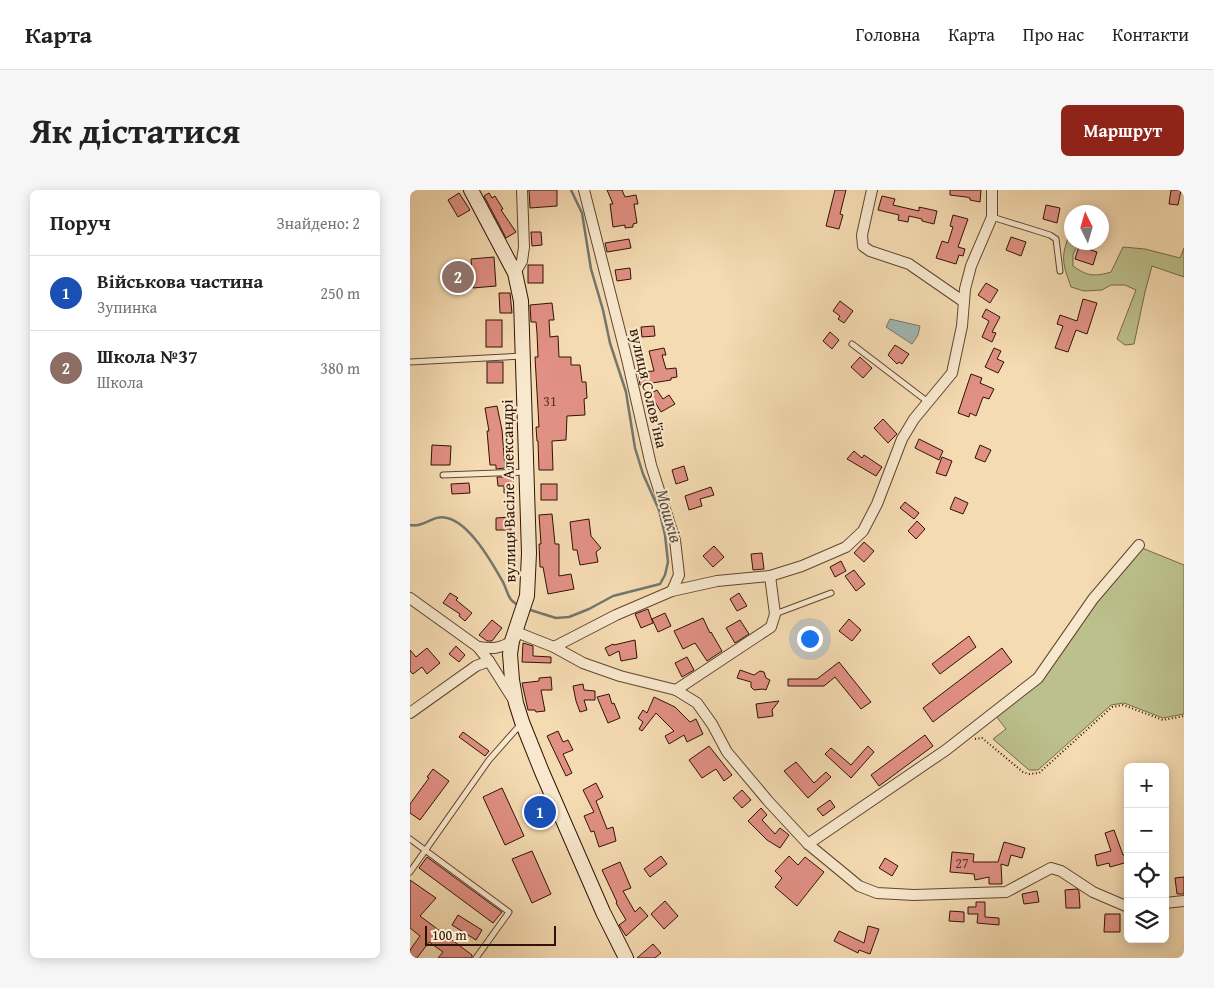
<!DOCTYPE html>
<html lang="uk">
<head>
<meta charset="utf-8">
<style>
  :root { --surface:#fff; --page:#f6f6f6; --text:#222; --muted:#767676; --line:#e0e0e0; --accent:#8f2418 }
  body { margin:0; font-family:"Gentium Book Plus",serif; background:var(--page); color:var(--text) }
  .controls { position:absolute; right:15px; bottom:15px; display:grid; overflow:hidden; border-radius:8px; box-shadow:0 2px 12px #0003 }
  .controls button { width:45px; height:45px; display:grid; place-items:center; padding:0; border:0; border-bottom:1px solid var(--line); background:var(--surface); color:var(--text); font:25px sans-serif }
  .compass { position:absolute; left:654px; top:15px; width:45px; height:45px; border-radius:50%; background:var(--surface); box-shadow:0 2px 12px #0003; rotate:355deg }
  .scale { position:absolute; left:15px; bottom:12px; width:131px; box-sizing:border-box; padding-left:5px; border:2px solid #301304; border-top:0; font-size:14px; line-height:18px; white-space:nowrap; color:#301304; -webkit-text-stroke:4px #f8e8cd; paint-order:stroke }
  .you { position:absolute; left:399px; top:448px; width:18px; height:18px; margin:-12px; border:4px solid #fff; border-radius:50%; background:#1a73e8; box-shadow:0 0 0 8px #1a73e833 }
  .badge { display:grid; place-items:center; width:32px; height:32px; border-radius:50%; background:var(--accent); color:#fff; font-size:16px; font-weight:700 }
  .pin { position:absolute; translate:-50% -50%; border:2px solid #fff; box-shadow:0 1px 5px #0006 }
  .list { margin:0; padding:0; list-style:none }
  h2 { display:flex; justify-content:space-between; align-items:center; height:65px; margin:0; padding:0 20px; font-size:21px }
  h2 small { font-size:16px; font-weight:400; color:var(--muted) }
  .list li { display:grid; grid-template-columns:32px 1fr auto; gap:15px; align-items:center; box-sizing:border-box; height:75px; padding:0 20px; border-top:1px solid var(--line) }
  .list b { display:block; font-size:19px; white-space:nowrap }
  .list p { margin:0; font-size:16px; white-space:nowrap; color:var(--muted) }
  .list em { font-size:16px; font-style:normal; color:var(--muted) }
  .icon { flex:none; width:28px; height:28px; fill:none; stroke:currentColor; stroke-width:2; stroke-linecap:round; stroke-linejoin:round }
  .map { position:relative; flex:none; width:774px; height:768px; overflow:hidden; border-radius:8px }
  header { display:flex; align-items:center; gap:30px; box-sizing:border-box; height:70px; padding:0 25px; background:var(--surface); border-bottom:1px solid var(--line) }
  header strong { font-size:24px }
  nav { display:flex; gap:28px; margin-inline-start:auto; font-size:18px }
  .intro { display:flex; align-items:center; justify-content:space-between; box-sizing:border-box; height:120px; padding:0 30px }
  h1 { margin:0; font-size:35px }
  .button { padding:12px 22px; border-radius:8px; background:var(--accent); color:#fff; font-size:18px; font-weight:700 }
  main { display:flex; gap:30px; padding:0 30px }
  aside { flex:1; background:var(--surface); border-radius:8px; box-shadow:0 2px 12px #0003 }
  .map>svg:first-child { display:block }
</style>
</head>
<body>
<header>
<strong>Карта</strong>
<nav><a>Головна</a><a>Карта</a><a>Про нас</a><a>Контакти</a></nav>
</header>
<div class="intro"><h1>Як дістатися</h1><a class="button">Маршрут</a></div>
<main>
<aside>
<h2>Поруч<small>Знайдено: 2</small></h2>
<ul class="list">
<li><span class="badge" style="background:#1a4fb4">1</span><div><b>Військова частина</b><p>Зупинка</p></div><em>250 m</em></li>
<li><span class="badge" style="background:#8d6e63">2</span><div><b>Школа №37</b><p>Школа</p></div><em>380 m</em></li>
</ul>
</aside>
<div class="map">
<svg width="774" height="768" viewBox="0 0 774 768">
  <rect width="100%" height="100%" fill="#f5dbb2"/>
  <filter id="stains"><feTurbulence type="fractalNoise" baseFrequency=".004" numOctaves="4"/><feColorMatrix values="0 0 0 0 .2 0 0 0 0 .09 0 0 0 0 .02 0 0 0 .5 -.17"/></filter>
  <radialGradient id="worn" r=".72"><stop offset=".6" stop-color="#630" stop-opacity="0"/><stop offset="1" stop-color="#630" stop-opacity=".3"/></radialGradient>
  <!-- green -->
  <g fill="#bcc08c" stroke="#766a48">
    <path d="M658 48 661 49 662 52 668 53 663 65V76C677 86 684 87 701 82L713 57 735 59 770 68 774 58V87L742 76 735 102 724 154 715 155 707 149 726 100 715 95H701L692 100 674 101 661 97C654 76 650 70 658 48Z"/>
    <path d="M732 358 774 375V524L753 528 714 513 701 515 628 580H619L583 549 596 539 586 526 629 491 686 411Z"/>
  </g>
  <!-- water -->
  <path fill="#9fb9b5" stroke="#73776e" d="M480 129 510 136 508 145 502 154 476 137Z"/>
  <g fill="none" stroke-linecap="round" stroke-linejoin="round">
    <!-- stream -->
    <g stroke="#73776e" stroke-width="2.5">
      <path d="M0 335C14 338 23 324 37 328 60 333 82 373 93 392 99 404 97 410 110 416"/>
      <path d="M117 419 146 428 159 427 179 419 203 406 250 394 255 385 258 372 255 345 249 320 233 284 225 258 216 202 200 153 193 120 181 79 172 23 161 0"/>
    </g>
  </g>
  <!-- building -->
  <g fill="#e19084" stroke="#301304">
    <path d="M119 0H147V16L120 18Z"/>
    <path d="M197 0H212L215 7 226 5 228 14H224L227 33 223 34V37L215 38V35L203 37 200 14H203Z"/>
    <path d="M425 0H436L430 24 433 25 429 39 416 36Z"/>
    <path d="M540 0H571L570 12 560 10V8L556 7 540 5Z"/>
    <path d="M761 0H771L768 15 759 14Z"/>
    <path d="M49 3 60 20 48 27 38 10Z"/>
    <path d="M79 3 82 8 85 6 93 19 91 20 106 42 96 48 74 6Z"/>
    <path d="M472 6 485 9 483 15 509 21V17L527 21 524 34 512 31V29L499 26 498 32 488 30 489 25 468 20Z"/>
    <path d="M636 15 650 18 647 33 633 29Z"/>
    <path d="M543 25 558 29 548 57 555 59 553 66 549 65 546 74 526 68 532 51 538 53 543 37 540 36Z"/>
    <path d="M121 42H131L132 55 122 56Z"/>
    <path d="M601 47 616 52 611 66 596 60Z"/>
    <path d="M219 49 221 58 197 62 195 53Z"/>
    <path d="M669 56 687 62 683 75 665 69Z"/>
    <path d="M84 67 86 96 63 98 61 69Z"/>
    <rect x="118" y="75" width="15" height="18"/>
    <path d="M220 78 221 89 207 91 205 80Z"/>
    <path d="M576 93 588 100 580 113 568 105Z"/>
    <path d="M89 103H100L102 123H90Z"/>
    <path d="M673 109 687 113 677 144 666 140 658 162 645 158 653 136 647 134 650 125 667 131Z"/>
    <path d="M430 111 443 121 434 133 428 129 430 126 423 121Z"/>
    <path d="M142 113 144 130H139L140 147 148 146 149 167H161V175H170L172 192H176L177 208 174 209 175 225 157 226 156 250 142 251 143 280H129L128 251H127L126 237H129L125 167H128L127 143 126 132H121L120 115Z"/>
    <path d="M576 119 590 127 582 142 586 143 582 152 572 147 579 131 572 127Z"/>
    <rect x="76" y="130" width="16" height="27"/>
    <path d="M244 136 245 146 232 147 231 137Z"/>
    <path d="M420 142 429 150 422 159 413 151Z"/>
    <path d="M485 155 499 164 492 174 489 172 487 174 478 165Z"/>
    <path d="M254 158 256 165H252L256 179 266 178 267 187 261 188V190L230 195 228 182 244 181 239 161Z"/>
    <path d="M584 158 591 161 587 169 594 172 588 183 575 177Z"/>
    <path d="M450 167 462 178 453 188 441 177Z"/>
    <rect x="77" y="172" width="16" height="21"/>
    <path d="M561 184 572 188 570 193 584 199 579 209 573 207 566 226 560 223 559 227 548 223Z"/>
    <path d="M247 200 253 209 259 205 265 214 251 222 240 204Z"/>
    <path d="M87 216 92 240 95 278 86 279V275H80L77 241H79L75 218Z"/>
    <path d="M473 229 487 244 478 253 464 238Z"/>
    <path d="M509 249 533 261 529 270 505 258Z"/>
    <path d="M22 255 41 256 40 275H21Z"/>
    <path d="M570 255 581 260 575 272 565 268Z"/>
    <path d="M444 261 452 268 454 265 472 277 466 286 437 269Z"/>
    <path d="M532 267 542 271 536 286 526 283Z"/>
    <path d="M274 276 278 290 266 294 262 280Z"/>
    <path d="M87 287H103L104 302 94 303V296H88Z"/>
    <path d="M59 293 60 303 42 304 41 294Z"/>
    <rect x="131" y="294" width="16" height="16"/>
    <path d="M301 297 304 305 290 309 292 316 279 320 275 306Z"/>
    <path d="M545 307 558 313 553 324 540 319Z"/>
    <path d="M495 312 509 323 504 329 490 318Z"/>
    <path d="M142 324 145 354H149V386L161 384 164 399 138 404 133 377H130L129 354H131L129 325Z"/>
    <path d="M100 327 101 340H86V328Z"/>
    <path d="M179 329 181 346 191 358 186 362 188 372 170 375 167 360H163L160 332Z"/>
    <path d="M507 331 515 339 506 349 498 341Z"/>
    <path d="M454 352 464 361 454 372 444 363Z"/>
    <path d="M304 356 314 367 303 377 293 366Z"/>
    <path d="M352 363 354 379 343 380 341 364Z"/>
    <path d="M431 371 436 381 425 387 420 377Z"/>
    <path d="M444 380 455 394 446 401 435 386Z"/>
    <path d="M40 403 48 408 46 410 62 423 55 431 49 426 50 424 33 413Z"/>
    <path d="M329 403 337 416 327 421 320 409Z"/>
    <path d="M238 419 243 433 231 438 225 424Z"/>
    <path d="M255 423 261 436 248 442 242 429Z"/>
    <path d="M293 428 300 443 301 442 312 461 297 471 285 453 273 459 264 441Z"/>
    <path d="M439 429 451 440 442 451 429 441Z"/>
    <path d="M82 430 92 438 82 451H77L69 445Z"/>
    <path d="M330 430 339 444 325 453 316 438Z"/>
    <path d="M397 439 407 449 400 456 390 446Z"/>
    <path d="M559 446 566 457 530 484 522 474Z"/>
    <path d="M225 450 227 468 211 471 209 461 199 466 195 458 203 454 204 455Z"/>
    <path d="M113 453 123 456V466L141 467V473L112 472Z"/>
    <path d="M46 456 55 465 49 472 39 464Z"/>
    <path d="M17 458 30 473 17 484 12 477 3 484 0 481V460L6 467Z"/>
    <path d="M592 458 602 472 523 532 513 518Z"/>
    <path d="M277 467 284 480 272 487 265 473Z"/>
    <path d="M429 472 461 512 451 519 425 487 414 496H378V489H407Z"/>
    <path d="M330 480 344 485 350 481 354 482 356 488 360 490 356 500 353 499 344 500 341 497V492L327 488Z"/>
    <path d="M141 487 142 500H131L135 521 126 522 125 520H118L112 493 129 491V488Z"/>
    <path d="M173 494 174 500 185 501V510H174L177 520 170 522 166 511 163 496Z"/>
    <path d="M199 504 202 514 204 513 210 528 198 533 187 507Z"/>
    <path d="M244 507 265 517 280 532 286 529 293 544 277 552 274 545 259 554 255 546 264 541 246 523 232 541 229 539 233 532 228 528 233 520 237 523Z"/>
    <path d="M369 511 362 520 363 526 348 528 346 514Z"/>
    <path d="M148 541 153 552 158 550 163 560 153 564 162 583 156 586 137 546Z"/>
    <path d="M53 542 79 561 75 566 49 547Z"/>
    <path d="M515 545 523 556 469 596 461 585Z"/>
    <path d="M299 556 322 585 314 591 306 579 292 588 279 570Z"/>
    <path d="M458 556 464 562 441 588 415 564 421 558 441 575Z"/>
    <path d="M386 572 404 593 416 582 421 587 398 608 374 581Z"/>
    <path d="M23 579 39 591 10 630 0 623V614L19 588 17 587Z"/>
    <path d="M186 593 193 607 186 611 197 639 203 637 206 651 189 657 184 641 181 642 174 626 184 622 173 600Z"/>
    <path d="M92 598 114 646 95 655 73 607Z"/>
    <path d="M332 600 341 610 332 618 323 608Z"/>
    <path d="M420 610 425 617 413 626 407 619Z"/>
    <path d="M351 618 357 625 352 630 365 644 370 638 379 645 370 658 357 650 338 631Z"/>
    <path d="M704 640 713 665 718 664V672L700 677 699 673 687 676 685 665 701 661 695 643Z"/>
    <path d="M594 652 615 658 612 668 601 665 598 676 591 674 592 694H579V687L565 690 564 684 540 682 542 662 564 664 563 672H588Z"/>
    <path d="M122 661 141 704 122 713 102 669Z"/>
    <path d="M251 666 257 674 240 687 234 679Z"/>
    <path d="M379 666 388 675 395 667 414 682 387 716 365 697 372 688 365 681Z"/>
    <path d="M17 667 92 722 83 733 9 678Z"/>
    <path d="M475 668 488 676 482 686 469 678Z"/>
    <path d="M210 672 221 698 213 701 225 722 230 717 238 726 216 746 209 735 216 730 206 713 207 712 192 680Z"/>
    <path d="M774 687V704H767L765 688Z"/>
    <path d="M0 690 26 708 10 726 62 765V768H28L33 762 19 752 7 768H0V760L10 746 0 738Z"/>
    <path d="M667 699 669 701 670 718H656L655 700Z"/>
    <path d="M627 701 629 712 614 714 612 704Z"/>
    <path d="M255 711 268 726 254 739 241 724Z"/>
    <path d="M566 712H575V727L589 728V735L567 733 568 724H558V717H566Z"/>
    <path d="M540 721 554 722V732L539 731Z"/>
    <path d="M695 724H710V742H694Z"/>
    <path d="M48 725 72 740 66 750 42 735Z"/>
    <path d="M458 736 469 739 460 764 449 760 448 763 424 751 429 741 454 753Z"/>
    <path d="M243 754 251 763 245 768H227Z"/>
  </g>
  <g fill="none" stroke-linecap="round" stroke-linejoin="round">
    <!-- lane casing -->
    <g stroke="#614530" stroke-width="7">
      <g id="lane">
        <path d="M582 27 640 45 646 49 650 81"/>
        <path d="M442 154 518 212"/>
        <path d="M0 172 113 166"/>
        <path d="M33 285 116 282"/>
        <path d="M365 424 421 403"/>
        <path d="M0 649 99 722 66 768"/>
        <path d="M0 682 79 570 110 535"/>
      </g>
    </g>
    <!-- street casing -->
    <g stroke="#614530" stroke-width="12">
      <g id="street">
        <path d="M174 0 217 169 241 275 265 350 269 385 262 401"/>
        <path d="M462 0 452 45 453 56 460 61 499 74 554 112"/>
        <path d="M105 83 112 71 114 57 112 0"/>
        <path d="M0 408 68 457 79 471 103 509"/>
        <path d="M106 442 144 457 173 473 210 486 266 500 287 513 302 534 317 562 359 612 398 654 449 696 467 703 504 705 596 702 641 678 651 681 683 702 718 717"/>
        <path d="M68 457C82 459 90 459 102 451"/>
        <path d="M144 457 206 425 262 401 307 391 360 386 392 376 436 357 453 341 467 314 492 249 504 229 542 183 552 136 555 99 561 76 582 27V0"/>
        <path d="M266 500 361 437 365 424 360 386"/>
        <path d="M0 523 66 476 79 471"/>
        <path d="M398 654 536 560 628 488 683 409 729 355"/>
        <path d="M755 713 774 711"/>
      </g>
    </g>
    <!-- secondary casing -->
    <g stroke="#301304" stroke-width="16">
      <path id="secondary" d="M61 0 105 83 111 111 119 363 117 406 102 451 100 464 102 490 106 513 112 532 132 582 193 722 216 768"/>
    </g>
    <!-- path -->
    <path stroke="#301304" stroke-width="2" stroke-dasharray="1 2.5" stroke-linecap="butt" d="M565 549 572 548 613 582 619 584 629 583 702 517 713 515 753 530 774 526"/>
    <!-- lane -->
    <use href="#lane" stroke="#f8e8cd" stroke-width="5"/>
    <!-- street -->
    <use href="#street" stroke="#f8e8cd" stroke-width="10"/>
    <!-- secondary -->
    <use href="#secondary" stroke="#f8e8cd" stroke-width="14"/>
  </g>
  <g text-anchor="middle" stroke-width="4" stroke-linejoin="round" paint-order="stroke">
    <!-- number labels -->
    <g font-size="14" fill="#5c3224">
      <text x="140" y="216">31</text>
      <text x="552" y="678">27</text>
    </g>
    <!-- street labels -->
    <g font-size="16" fill="#301304" stroke="#f8e8cd">
      <text transform="translate(239 198) rotate(77)" y="6">вулиця Солов'їна</text>
      <text transform="translate(98 301) rotate(-91)" y="6">вулиця Васіле Александрі</text>
    </g>
    <!-- water labels -->
    <g font-size="18" font-style="italic" fill="#574d42" stroke="#f8e8cd">
      <text transform="translate(259 326) rotate(74)" y="6">Мошків</text>
    </g>
  </g>
  <rect width="100%" height="100%" filter="url(#stains)"/>
  <rect width="100%" height="100%" fill="url(#worn)"/>
</svg>
<div class="controls">
<button>+</button>
<button>−</button>
<button><svg class="icon" aria-label="locate" viewBox="0 0 24 24"><circle cx="12" cy="12" r="6"/><path d="M12 2v4M12 18v4M2 12h4M18 12h4"/></svg></button>
<button><svg class="icon" aria-label="layers" viewBox="0 0 24 24"><path d="M12 4l9 5-9 5-9-5zM3 14l9 5 9-5"/></svg></button>
</div>
<svg class="compass" viewBox="-18 -18 36 36"><path d="M0-13l5 13h-10z" fill="#e53935"/><path d="M0 13l5-13h-10z" fill="#767676"/></svg>
<div class="scale">100 m</div>
<div class="you"></div>
<div class="pin badge" style="left:130px;top:622px;background:#1a4fb4">1</div>
<div class="pin badge" style="left:48px;top:87px;background:#8d6e63">2</div>
</div>
</main>
</body>
</html>
